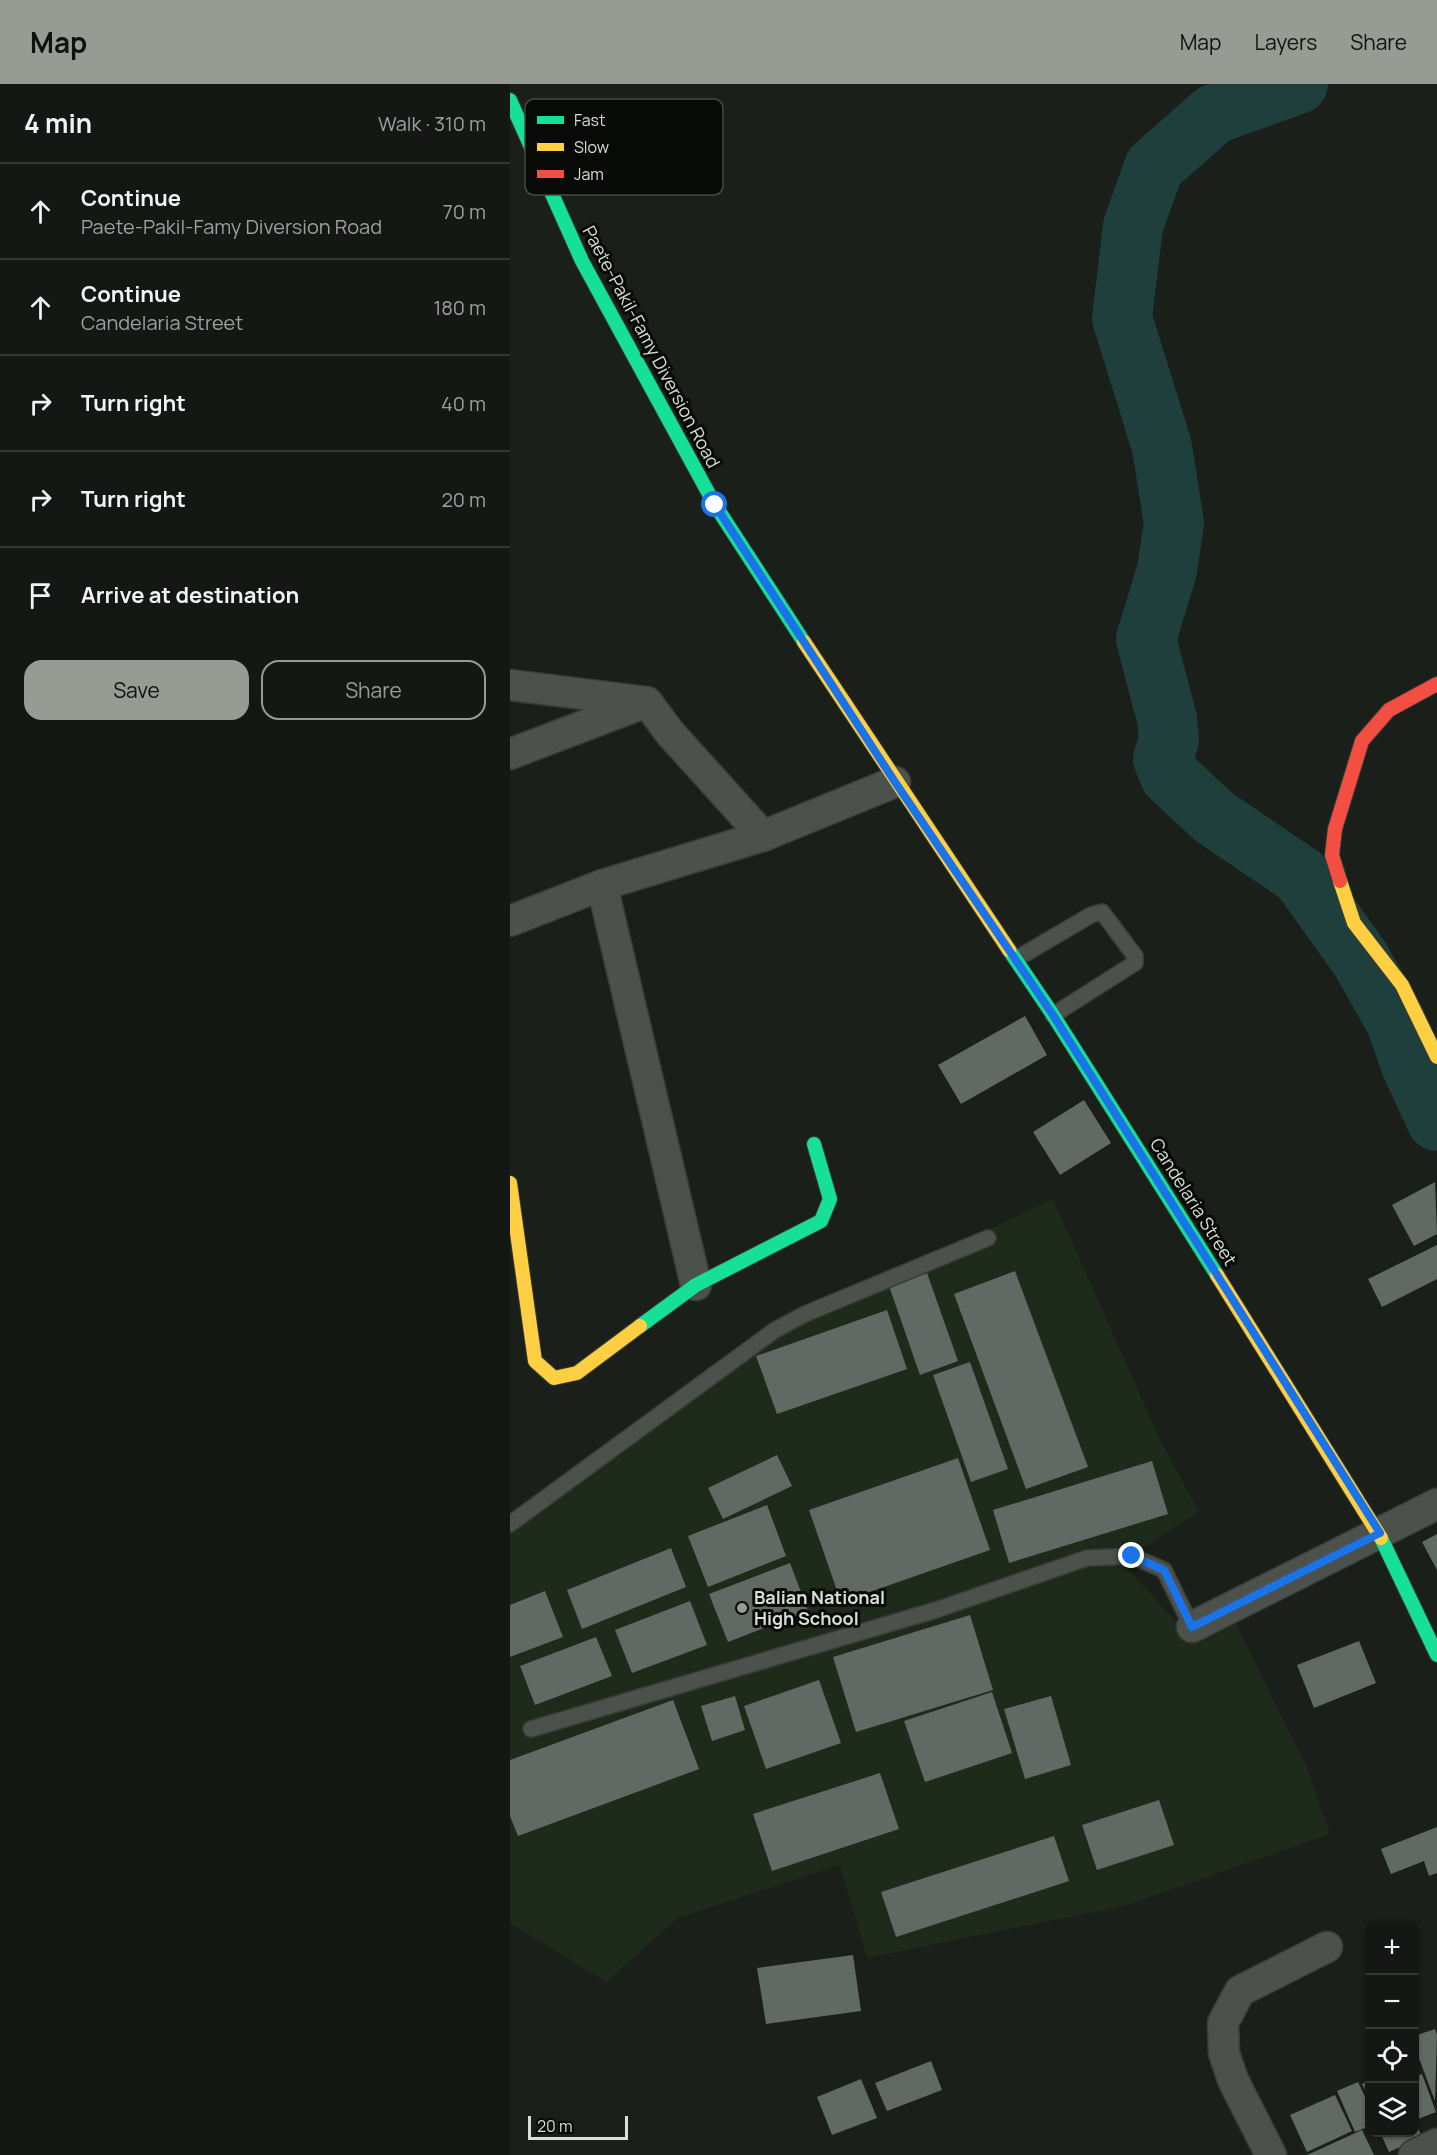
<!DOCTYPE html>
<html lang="en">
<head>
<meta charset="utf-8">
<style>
  :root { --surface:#141713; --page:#1d201c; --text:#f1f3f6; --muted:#9d9fa0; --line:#333633; --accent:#969c94 }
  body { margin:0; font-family:Manrope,sans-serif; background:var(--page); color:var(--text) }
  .controls { position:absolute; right:18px; bottom:18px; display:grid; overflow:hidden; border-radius:12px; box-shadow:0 2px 4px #0004 }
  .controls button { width:54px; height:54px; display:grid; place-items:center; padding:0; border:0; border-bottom:2px solid var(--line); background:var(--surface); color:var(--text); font:30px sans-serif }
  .scale { position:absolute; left:18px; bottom:15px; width:100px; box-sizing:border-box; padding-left:6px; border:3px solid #d9dfd7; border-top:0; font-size:16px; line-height:21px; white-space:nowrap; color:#d9dfd7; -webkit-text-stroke:4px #070a06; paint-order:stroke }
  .stop { position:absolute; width:18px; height:18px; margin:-14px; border:4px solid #1a73e8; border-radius:50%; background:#fff }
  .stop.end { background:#1a73e8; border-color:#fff; box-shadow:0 2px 6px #0008 }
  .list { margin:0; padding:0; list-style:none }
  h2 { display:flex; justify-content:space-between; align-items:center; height:78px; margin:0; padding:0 24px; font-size:26px }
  h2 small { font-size:20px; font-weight:400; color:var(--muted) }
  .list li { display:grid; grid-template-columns:39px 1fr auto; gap:18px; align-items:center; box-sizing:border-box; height:96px; padding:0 24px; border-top:2px solid var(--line) }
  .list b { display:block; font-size:22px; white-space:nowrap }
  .list p { margin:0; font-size:20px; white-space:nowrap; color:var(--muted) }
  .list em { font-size:20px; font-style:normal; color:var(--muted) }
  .actions { display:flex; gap:12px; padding:18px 24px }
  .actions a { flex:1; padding:14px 0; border:2px solid var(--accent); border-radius:18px; text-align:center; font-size:21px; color:var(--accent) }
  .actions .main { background:var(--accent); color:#111 }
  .icon { flex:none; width:33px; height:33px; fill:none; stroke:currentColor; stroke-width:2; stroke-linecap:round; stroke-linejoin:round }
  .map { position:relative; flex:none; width:927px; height:2071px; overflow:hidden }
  header { display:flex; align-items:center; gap:36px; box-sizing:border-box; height:84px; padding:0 30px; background:var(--accent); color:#111 }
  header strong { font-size:28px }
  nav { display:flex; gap:33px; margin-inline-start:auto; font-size:21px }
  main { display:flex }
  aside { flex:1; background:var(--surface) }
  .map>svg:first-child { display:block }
</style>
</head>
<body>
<header>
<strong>Map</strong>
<nav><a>Map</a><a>Layers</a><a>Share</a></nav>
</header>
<main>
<aside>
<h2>4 min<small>Walk · 310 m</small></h2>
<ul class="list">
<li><svg class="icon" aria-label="ahead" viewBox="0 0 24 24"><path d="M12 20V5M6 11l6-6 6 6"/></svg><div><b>Continue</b><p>Paete-Pakil-Famy Diversion Road</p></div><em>70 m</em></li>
<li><svg class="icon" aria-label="ahead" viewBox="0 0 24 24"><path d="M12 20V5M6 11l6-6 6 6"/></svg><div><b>Continue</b><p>Candelaria Street</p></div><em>180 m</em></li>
<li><svg class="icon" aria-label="right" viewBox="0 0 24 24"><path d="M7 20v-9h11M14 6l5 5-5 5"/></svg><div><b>Turn right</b></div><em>40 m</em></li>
<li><svg class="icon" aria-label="right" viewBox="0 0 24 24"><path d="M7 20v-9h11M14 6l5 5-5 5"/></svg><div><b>Turn right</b></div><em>20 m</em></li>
<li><svg class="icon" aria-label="arrive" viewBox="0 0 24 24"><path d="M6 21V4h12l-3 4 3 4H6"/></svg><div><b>Arrive at destination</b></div></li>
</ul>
<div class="actions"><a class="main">Save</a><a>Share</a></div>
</aside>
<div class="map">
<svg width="927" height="2071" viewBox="0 0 927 2071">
  <rect width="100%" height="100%" fill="#1a1f19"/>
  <!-- built -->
  <path fill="#1e2b1b" d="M543 1115 649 1354 689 1428 611 1477 676 1549 721 1530 796 1681 820 1750 617 1821 357 1874 330 1781 168 1834 96 1898 0 1839V1444L252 1252Z"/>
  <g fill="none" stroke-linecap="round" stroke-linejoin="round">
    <!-- river -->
    <path stroke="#1e3f3c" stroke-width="60" d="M788 0 704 30 644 83 623 142 612 234 652 363 664 439 657 486 636 555 657 635 659 656 653 675 660 692 704 733 791 792 851 876 886 938 901 981 927 1037"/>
  </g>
  <!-- building -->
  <g fill="#606963">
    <path d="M515 932 537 971 451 1020 428 981Z"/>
    <path d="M574 1016 601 1059 550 1091 523 1048Z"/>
    <path d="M925 1098 927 1150 904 1162 882 1121Z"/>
    <path d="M927 1161V1195L872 1223 858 1195Z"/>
    <path d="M505 1187 578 1383 516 1405 444 1210Z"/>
    <path d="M417 1189 448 1277 410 1291 379 1202Z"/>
    <path d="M377 1226 397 1285 267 1330 246 1272Z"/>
    <path d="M460 1278 498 1385 461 1398 423 1291Z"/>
    <path d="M267 1371 282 1402 213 1435 198 1404Z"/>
    <path d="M448 1374 480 1466 331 1518 299 1426Z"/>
    <path d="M642 1377 658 1430 499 1479 483 1426Z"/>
    <path d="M257 1421 276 1472 198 1503 178 1452Z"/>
    <path d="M927 1450V1486L912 1458Z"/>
    <path d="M161 1464 176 1503 72 1545 57 1506Z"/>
    <path d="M280 1479 298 1527 218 1558 199 1510Z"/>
    <path d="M35 1507 53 1553 0 1573V1521Z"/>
    <path d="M180 1517 197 1561 122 1589 105 1546Z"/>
    <path d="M460 1531 483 1606 346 1648 323 1573Z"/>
    <path d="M86 1553 102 1592 25 1621 10 1582Z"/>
    <path d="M849 1557 866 1599 804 1624 787 1581Z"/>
    <path d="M309 1596 331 1659 256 1685 234 1622Z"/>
    <path d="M482 1608 502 1669 415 1698 394 1637Z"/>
    <path d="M225 1612 235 1646 202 1657 191 1622Z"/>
    <path d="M541 1612 561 1681 515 1695 494 1625Z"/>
    <path d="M163 1616 189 1685 8 1752 0 1732V1676Z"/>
    <path d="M370 1689 389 1745 262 1787 243 1730Z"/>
    <path d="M649 1716 664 1761 587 1786 572 1741Z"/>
    <path d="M927 1743V1789L919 1792 914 1777 881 1790 871 1765Z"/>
    <path d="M544 1752 559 1797 386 1853 371 1808Z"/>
    <path d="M343 1871 351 1927 256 1940 247 1884Z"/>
    <path d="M925 1945 927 1951 925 2017 904 1961V1952Z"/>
    <path d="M421 1977 432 2006 377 2027 365 1999Z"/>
    <path d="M912 1990 926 2028 908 2035 904 2024V1993Z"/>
    <path d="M351 1995 367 2034 322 2051 307 2013Z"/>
    <path d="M860 1996V2016L852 2000Z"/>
    <path d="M848 1998 860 2023V2042L845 2048 827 2007Z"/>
    <path d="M825 2011 842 2047 797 2068 780 2031Z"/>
    <path d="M904 2036 912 2053 879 2068 870 2048H904Z"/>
    <path d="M852 2046 864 2071H797Z"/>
  </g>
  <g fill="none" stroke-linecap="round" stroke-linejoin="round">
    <!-- lane casing -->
    <g stroke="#383c37" stroke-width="18">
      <g id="lane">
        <path d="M506 875 581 831 592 828 625 872V879L543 931"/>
        <path d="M0 1440 265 1246 295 1230 478 1154"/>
        <path d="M21 1645 426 1526 577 1474 622 1472 654 1486 682 1543"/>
      </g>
    </g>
    <!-- street casing -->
    <g stroke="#383c37" stroke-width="33">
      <g id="street">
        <path d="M0 601 137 618 160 649 253 752"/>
        <path d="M0 670 134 619"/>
        <path d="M92 801 186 1201"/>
        <path d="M0 837 92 801 253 752 385 698"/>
        <path d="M682 1543 927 1420"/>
        <path d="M761 2071 723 1996 714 1969 713 1939 730 1907 817 1863"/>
        <path d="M904 2071 927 2060"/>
      </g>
    </g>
    <!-- fast casing -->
    <g stroke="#383c37" stroke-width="16">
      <g id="fast">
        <path d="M0 16 72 177 205 421 294 558"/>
        <path d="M499 866 543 931 707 1191"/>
        <path d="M130 1242 186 1201 311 1137 320 1115 304 1060"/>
        <path d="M871 1454 927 1571"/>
      </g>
    </g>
    <!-- slow casing -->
    <g stroke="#383c37" stroke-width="16">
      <g id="slow">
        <path d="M294 558 499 866"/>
        <path d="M830 797 844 839 892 901 927 973"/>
        <path d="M0 1099 25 1277 44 1294 67 1289 130 1242"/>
        <path d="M707 1191 871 1454"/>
      </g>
    </g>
    <!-- jam casing -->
    <g stroke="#383c37" stroke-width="16">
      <path id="jam" d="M830 797 822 771 825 745 852 657 879 626 927 600"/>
    </g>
    <!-- lane -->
    <use href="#lane" stroke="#4d514c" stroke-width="15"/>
    <!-- street -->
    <use href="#street" stroke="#4d514c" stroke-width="30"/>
    <!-- fast -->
    <use href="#fast" stroke="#16e098" stroke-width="14"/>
    <!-- slow -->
    <use href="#slow" stroke="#ffcf43" stroke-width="14"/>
    <!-- jam -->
    <use href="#jam" stroke="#f24e42" stroke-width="14"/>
  </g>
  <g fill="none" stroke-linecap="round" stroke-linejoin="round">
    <!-- route -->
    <path stroke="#1a73e8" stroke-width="8" d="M205 421 385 698 543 931 870 1449 682 1543 654 1486 622 1472"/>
  </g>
  <!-- markers -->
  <circle fill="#969c94" stroke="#070a06" stroke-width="2" cx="232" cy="1524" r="6"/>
  <g text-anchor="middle" stroke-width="6" stroke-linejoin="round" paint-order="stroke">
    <!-- street labels -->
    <g font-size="18" fill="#d9dfd7" stroke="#070a06">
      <text transform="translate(141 263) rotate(62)" y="6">Paete-Pakil-Famy Diversion Road</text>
      <text transform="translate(683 1118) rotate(58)" y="6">Candelaria Street</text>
    </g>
    <!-- poi labels -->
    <g font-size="18" font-weight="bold" fill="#d9dfd7" stroke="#070a06" text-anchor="start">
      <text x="244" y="1520">Balian National<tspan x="244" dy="21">High School</tspan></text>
    </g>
  </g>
  <!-- legend -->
  <rect x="15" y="15" width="198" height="96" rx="9" fill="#070a06" stroke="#464a45" stroke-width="1.5"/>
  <rect x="27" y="32" width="27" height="8" fill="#16e098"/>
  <rect x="27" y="59" width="27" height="8" fill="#ffcf43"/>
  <rect x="27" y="86" width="27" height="8" fill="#f24e42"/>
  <g font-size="16" fill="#d9dfd7">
    <text x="64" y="42">Fast</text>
    <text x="64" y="69">Slow</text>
    <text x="64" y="96">Jam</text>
  </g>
</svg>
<div class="controls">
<button>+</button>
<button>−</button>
<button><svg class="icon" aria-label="locate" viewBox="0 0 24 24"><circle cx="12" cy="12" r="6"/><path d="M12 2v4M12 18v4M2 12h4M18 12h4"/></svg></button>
<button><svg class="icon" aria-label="layers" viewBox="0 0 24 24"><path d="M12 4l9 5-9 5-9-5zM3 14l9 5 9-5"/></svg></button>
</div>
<div class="scale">20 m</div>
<div class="stop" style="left:205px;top:421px"></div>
<div class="stop end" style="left:622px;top:1472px"></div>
</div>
</main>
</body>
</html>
